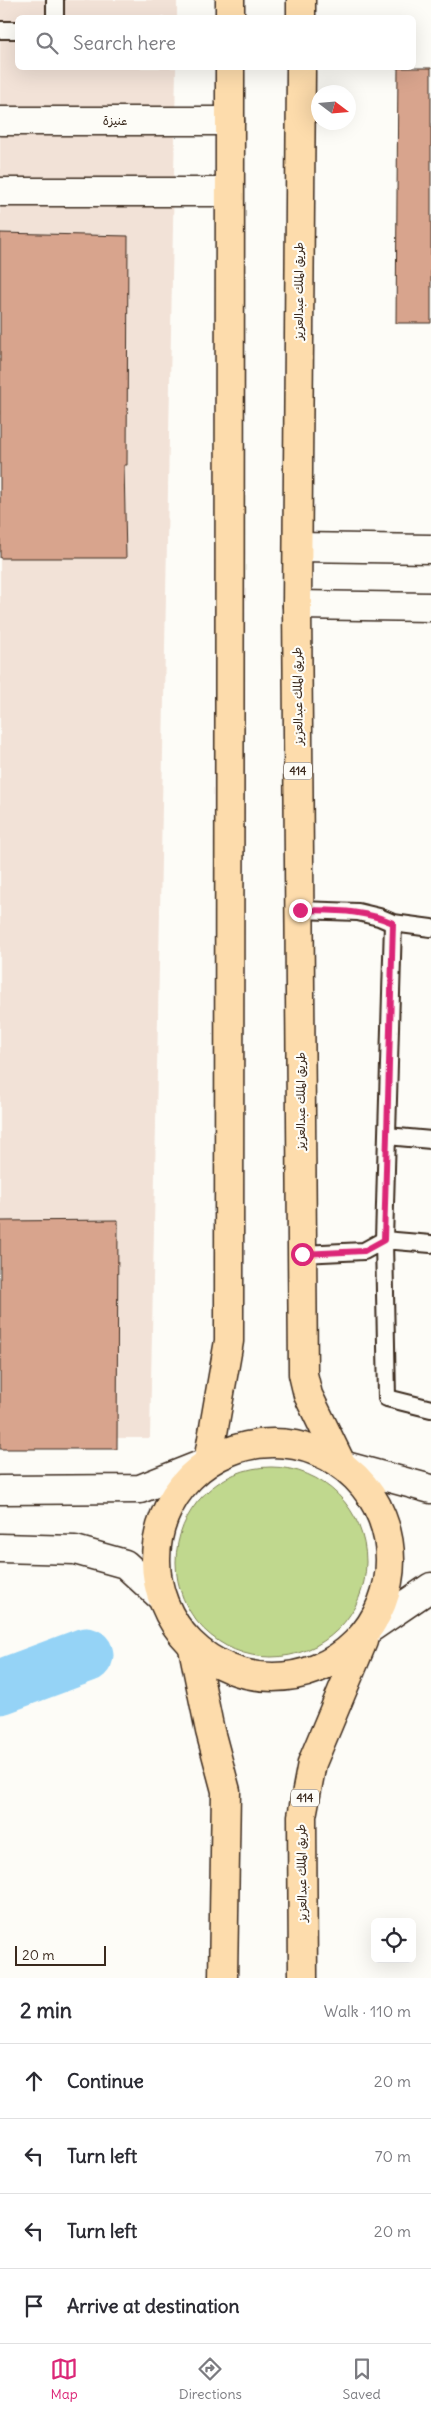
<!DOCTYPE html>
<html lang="en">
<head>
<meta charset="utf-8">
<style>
  :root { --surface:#fff; --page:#f7f7f7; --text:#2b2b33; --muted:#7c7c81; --line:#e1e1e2; --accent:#db2777 }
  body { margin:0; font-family:Delius,"Playpen Sans Arabic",sans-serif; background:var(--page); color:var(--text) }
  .controls { position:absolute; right:15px; bottom:15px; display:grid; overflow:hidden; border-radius:8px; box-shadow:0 5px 20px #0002 }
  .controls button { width:45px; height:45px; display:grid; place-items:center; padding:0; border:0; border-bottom:1px solid var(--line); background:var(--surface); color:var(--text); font:25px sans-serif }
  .compass { position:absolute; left:311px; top:85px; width:45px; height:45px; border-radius:50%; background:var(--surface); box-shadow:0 5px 20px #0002; rotate:106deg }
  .scale { position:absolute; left:15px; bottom:12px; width:91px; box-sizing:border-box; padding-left:5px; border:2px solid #3b2a1e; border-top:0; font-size:14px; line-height:18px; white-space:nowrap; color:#3b2a1e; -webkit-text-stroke:4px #fdfcf7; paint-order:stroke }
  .stop { position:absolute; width:15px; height:15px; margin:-11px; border:4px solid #db2777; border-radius:50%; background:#fff }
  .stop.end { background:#db2777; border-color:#fff; box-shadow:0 1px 5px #0008 }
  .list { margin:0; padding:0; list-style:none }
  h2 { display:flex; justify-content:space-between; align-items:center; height:65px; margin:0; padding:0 20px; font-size:21px }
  h2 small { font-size:16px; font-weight:400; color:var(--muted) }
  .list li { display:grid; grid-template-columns:32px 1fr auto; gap:15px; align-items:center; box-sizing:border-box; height:75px; padding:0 20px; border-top:1px solid var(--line) }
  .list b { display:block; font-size:19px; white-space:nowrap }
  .list em { font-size:16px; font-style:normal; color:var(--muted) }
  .icon { flex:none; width:28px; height:28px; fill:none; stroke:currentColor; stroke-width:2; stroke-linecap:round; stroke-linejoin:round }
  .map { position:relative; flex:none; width:431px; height:1978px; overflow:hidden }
  .search { position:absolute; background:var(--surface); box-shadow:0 5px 20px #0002; left:15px; right:15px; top:15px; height:55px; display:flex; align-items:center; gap:12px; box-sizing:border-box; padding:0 18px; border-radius:8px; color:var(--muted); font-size:19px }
  .sheet { height:365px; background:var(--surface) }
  nav { display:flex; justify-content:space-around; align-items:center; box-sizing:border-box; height:70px; border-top:1px solid var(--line); background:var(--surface); font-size:14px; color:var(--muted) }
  nav a { display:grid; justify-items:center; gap:2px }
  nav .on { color:var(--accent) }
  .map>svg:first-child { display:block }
</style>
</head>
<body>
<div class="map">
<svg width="431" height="1978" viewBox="0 0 431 1978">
  <rect width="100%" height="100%" fill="#fdfcf7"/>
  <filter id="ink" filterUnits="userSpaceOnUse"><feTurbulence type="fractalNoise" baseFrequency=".02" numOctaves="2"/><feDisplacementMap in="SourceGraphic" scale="10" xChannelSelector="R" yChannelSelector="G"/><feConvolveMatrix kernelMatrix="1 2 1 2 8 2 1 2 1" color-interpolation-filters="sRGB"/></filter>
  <g filter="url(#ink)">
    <!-- built -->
    <path fill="#f2e2d7" d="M0 0H177V17L18 18V68H176L150 1438H0Z"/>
    <!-- green -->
    <circle fill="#c0d88e" stroke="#7e8156" cx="271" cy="1562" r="95"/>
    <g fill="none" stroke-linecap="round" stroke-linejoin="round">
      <!-- river -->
      <path stroke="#95d3f6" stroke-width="55" d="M0 1687 86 1655"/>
    </g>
    <!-- building -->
    <g fill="#d8a48d" stroke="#3b2a1e">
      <path d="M398 68H431V323H396Z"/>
      <path d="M0 233 128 236 127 465H124L126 558H0Z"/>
      <path d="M118 1220 117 1449H0V1221Z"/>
    </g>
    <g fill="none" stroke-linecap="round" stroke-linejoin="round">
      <!-- lane casing -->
      <g stroke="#3b2a1e" stroke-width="20">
        <g id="lane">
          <path d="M55 18V0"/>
          <path d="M0 30H18"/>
          <path d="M300 910 358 912 379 917 393 923 431 928"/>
          <path d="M387 1136 431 1140"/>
          <path d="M431 1244 384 1240 387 1398 431 1409"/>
          <path d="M302 1254 364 1251 384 1240 393 923"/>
        </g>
      </g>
      <!-- secondary casing -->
      <g stroke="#3b2a1e" stroke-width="31">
        <g id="secondary">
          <path d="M0 121H230"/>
          <path d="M0 192H229"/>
          <path d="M298 547 431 549"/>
          <path d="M297 605 431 607"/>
          <path d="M342 1465 431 1489"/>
          <path d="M0 1490 140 1489 208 1462"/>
          <path d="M0 1548 75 1550 125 1564 161 1597"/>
          <path d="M368 1630 431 1587"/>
        </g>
      </g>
      <!-- highway casing -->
      <g stroke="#3b2a1e" stroke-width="31">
        <g id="highway">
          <path d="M230 18V0"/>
          <path d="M301 18V0"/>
          <path d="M301 68 297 605 303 1374 308 1395 342 1465"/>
          <circle cx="273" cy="1560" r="117"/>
          <path d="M208 1462 229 1341 230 68"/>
          <path d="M193 1648 210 1731 226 1791 223 1978"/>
          <path d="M303 1978 302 1816 312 1763 363 1641"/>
        </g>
      </g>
      <!-- lane -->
      <use href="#lane" stroke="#fdfcf7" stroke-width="16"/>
      <!-- secondary -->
      <use href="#secondary" stroke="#fdfcf7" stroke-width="28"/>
      <!-- highway -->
      <use href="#highway" stroke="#fddcac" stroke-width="28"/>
    </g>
  </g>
  <g fill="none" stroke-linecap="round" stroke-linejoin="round" filter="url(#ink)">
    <!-- route -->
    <path stroke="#db2777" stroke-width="6" d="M300 910C332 911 363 909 393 923L384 1240 364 1251 302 1254"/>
  </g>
  <g text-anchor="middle" stroke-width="4.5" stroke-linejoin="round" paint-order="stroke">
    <!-- shield labels -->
    <g fill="#fdfcf7" stroke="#75695f" stroke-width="1">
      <rect x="284" y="762.5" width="28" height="17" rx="4"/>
      <rect x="291" y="1789.5" width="28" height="17" rx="4"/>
    </g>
    <g font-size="11" font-weight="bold" fill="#3b2a1e">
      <text x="298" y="775">414</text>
      <text x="305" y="1802">414</text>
    </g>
    <!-- street labels -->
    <g font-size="12" fill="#3b2a1e" stroke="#fdfcf7">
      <text x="115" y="125">عنيزة</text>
      <text transform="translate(299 291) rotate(-90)" y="4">طريق الملك عبدالعزيز</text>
      <text transform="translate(298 696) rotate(-91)" y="4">طريق الملك عبدالعزيز</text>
      <text transform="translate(301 1101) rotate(-90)" y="4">طريق الملك عبدالعزيز</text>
      <text transform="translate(302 1873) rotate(-91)" y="4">طريق الملك عبدالعزيز</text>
    </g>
  </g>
</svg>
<div class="controls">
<button><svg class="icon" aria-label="locate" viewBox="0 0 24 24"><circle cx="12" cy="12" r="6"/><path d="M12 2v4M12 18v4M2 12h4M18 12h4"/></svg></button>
</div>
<svg class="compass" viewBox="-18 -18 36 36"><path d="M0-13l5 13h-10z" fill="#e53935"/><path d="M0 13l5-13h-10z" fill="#7c7c81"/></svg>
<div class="scale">20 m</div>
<div class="stop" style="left:302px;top:1254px"></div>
<div class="stop end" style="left:300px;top:910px"></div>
<div class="search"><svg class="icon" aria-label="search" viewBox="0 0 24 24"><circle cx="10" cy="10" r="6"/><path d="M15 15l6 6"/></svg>Search here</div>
</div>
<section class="sheet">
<h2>2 min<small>Walk · 110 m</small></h2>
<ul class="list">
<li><svg class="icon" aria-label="ahead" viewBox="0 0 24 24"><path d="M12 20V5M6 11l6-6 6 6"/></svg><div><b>Continue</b></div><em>20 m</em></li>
<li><svg class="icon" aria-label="left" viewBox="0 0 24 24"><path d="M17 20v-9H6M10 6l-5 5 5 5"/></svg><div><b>Turn left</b></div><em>70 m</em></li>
<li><svg class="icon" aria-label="left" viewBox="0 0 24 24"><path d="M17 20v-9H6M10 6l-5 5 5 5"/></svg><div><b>Turn left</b></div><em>20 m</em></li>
<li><svg class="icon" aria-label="arrive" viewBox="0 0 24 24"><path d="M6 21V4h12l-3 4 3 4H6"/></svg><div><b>Arrive at destination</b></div></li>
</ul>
</section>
<nav>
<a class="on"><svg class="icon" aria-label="map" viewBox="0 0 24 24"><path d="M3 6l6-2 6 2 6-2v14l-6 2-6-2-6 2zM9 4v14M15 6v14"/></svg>Map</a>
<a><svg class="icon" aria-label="directions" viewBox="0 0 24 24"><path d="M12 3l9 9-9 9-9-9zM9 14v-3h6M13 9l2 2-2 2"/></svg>Directions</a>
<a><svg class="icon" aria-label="saved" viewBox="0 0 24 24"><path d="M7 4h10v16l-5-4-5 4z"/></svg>Saved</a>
</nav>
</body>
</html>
